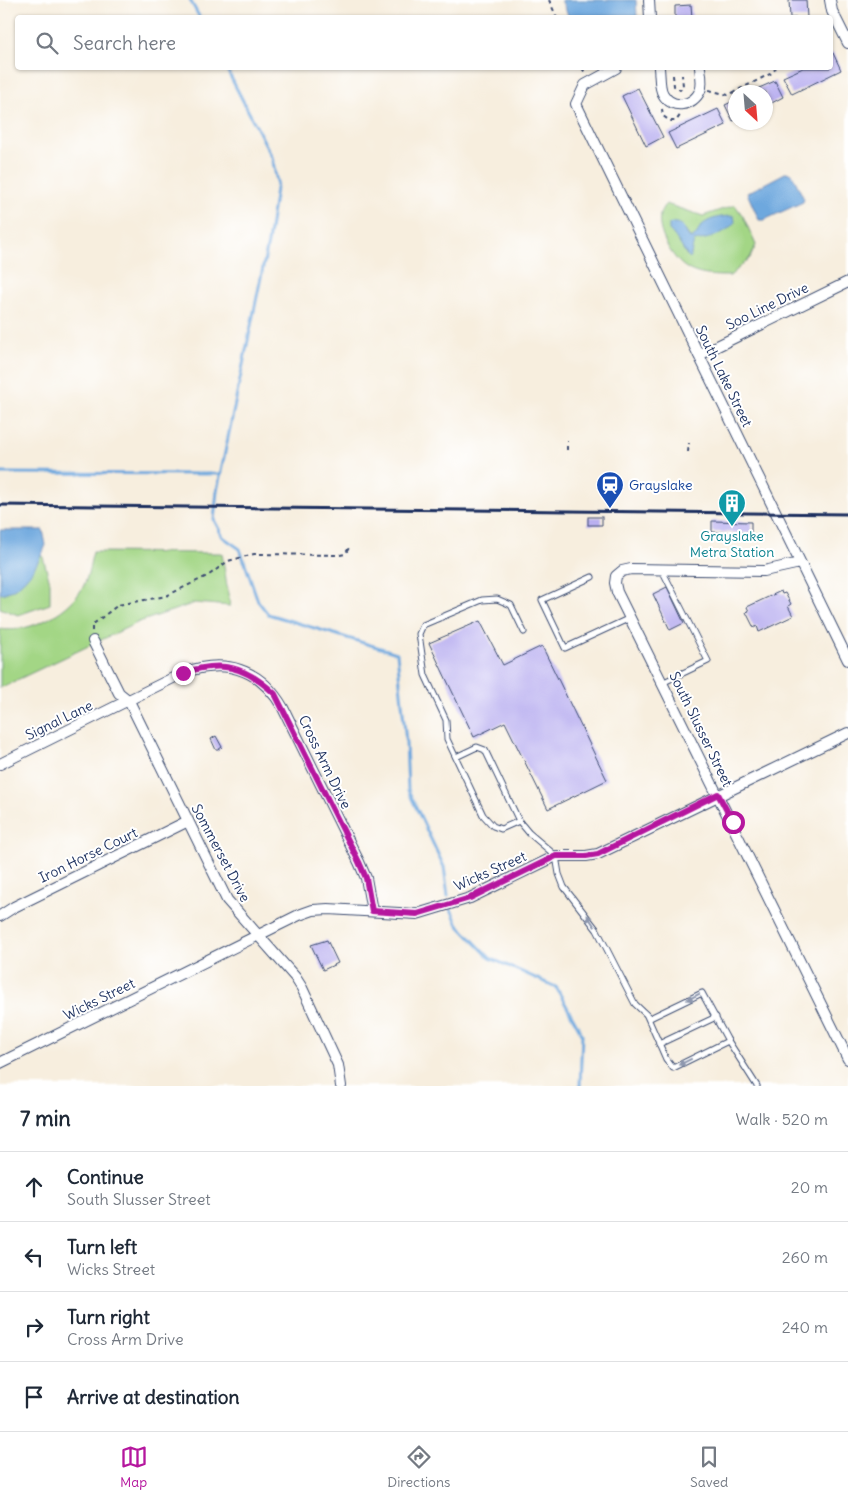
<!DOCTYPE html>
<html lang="en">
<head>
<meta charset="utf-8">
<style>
  :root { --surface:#fff; --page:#f6f6f7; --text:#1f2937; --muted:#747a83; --line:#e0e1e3; --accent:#b5179e }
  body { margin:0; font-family:Delius,sans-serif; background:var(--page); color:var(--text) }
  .compass { position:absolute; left:728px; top:85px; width:45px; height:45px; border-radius:50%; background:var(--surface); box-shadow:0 1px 4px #0004; rotate:154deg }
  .stop { position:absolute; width:15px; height:15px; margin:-11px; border:4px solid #b5179e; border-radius:50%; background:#fff }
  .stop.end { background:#b5179e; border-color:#fff; box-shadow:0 1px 5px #0008 }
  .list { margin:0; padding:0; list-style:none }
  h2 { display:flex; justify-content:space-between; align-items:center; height:65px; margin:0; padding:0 20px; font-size:21px }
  h2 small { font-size:16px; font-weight:400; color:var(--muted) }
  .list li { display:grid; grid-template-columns:32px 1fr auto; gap:15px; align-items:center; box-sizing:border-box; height:70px; padding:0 20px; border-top:1px solid var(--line) }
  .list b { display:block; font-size:19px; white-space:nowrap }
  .list p { margin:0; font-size:16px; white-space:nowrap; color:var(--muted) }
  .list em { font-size:16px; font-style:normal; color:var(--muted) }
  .icon { flex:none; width:28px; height:28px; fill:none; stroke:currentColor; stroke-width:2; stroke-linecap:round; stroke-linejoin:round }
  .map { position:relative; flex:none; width:848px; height:1086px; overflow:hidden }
  .search { position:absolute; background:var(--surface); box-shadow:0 1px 4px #0004; left:15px; right:15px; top:15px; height:55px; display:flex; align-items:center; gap:12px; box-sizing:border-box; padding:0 18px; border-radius:5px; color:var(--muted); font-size:19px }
  .sheet { height:345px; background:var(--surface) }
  nav { display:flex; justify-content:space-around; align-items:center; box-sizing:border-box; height:70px; border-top:1px solid var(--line); background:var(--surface); font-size:14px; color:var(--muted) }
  nav a { display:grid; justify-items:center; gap:2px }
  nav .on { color:var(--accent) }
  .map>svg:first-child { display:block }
</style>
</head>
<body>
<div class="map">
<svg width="848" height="1086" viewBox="0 0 848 1086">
  <rect width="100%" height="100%" fill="#fff"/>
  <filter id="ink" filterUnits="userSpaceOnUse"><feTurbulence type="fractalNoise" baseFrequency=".02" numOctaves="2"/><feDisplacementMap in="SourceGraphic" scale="10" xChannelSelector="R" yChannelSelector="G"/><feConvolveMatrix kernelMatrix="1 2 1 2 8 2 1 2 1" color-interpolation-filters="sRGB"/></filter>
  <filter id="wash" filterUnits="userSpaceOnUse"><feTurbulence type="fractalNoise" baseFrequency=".0096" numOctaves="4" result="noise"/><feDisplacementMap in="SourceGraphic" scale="20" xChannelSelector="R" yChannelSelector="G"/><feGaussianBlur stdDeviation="1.12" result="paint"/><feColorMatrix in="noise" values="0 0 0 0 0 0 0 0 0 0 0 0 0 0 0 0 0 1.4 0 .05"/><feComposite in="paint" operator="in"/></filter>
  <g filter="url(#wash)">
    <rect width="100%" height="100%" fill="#f7eede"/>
    <!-- green -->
    <g fill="#a3d685" stroke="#5f8272" fill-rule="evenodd">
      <path d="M666 204 703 216 735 205 743 216 756 245 750 258 730 276C715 276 697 276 685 267 669 256 649 219 666 204ZM681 224 691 239 698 232 692 246 691 255H686L681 242 669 230Z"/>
      <path d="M93 552 222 553 230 606 195 603 139 622 0 688V629C29 634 73 611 85 583 89 573 90 562 93 552Z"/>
      <path d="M42 554 50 582V604L18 615 0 608V594C21 590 32 570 42 554Z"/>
    </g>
    <!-- water -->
    <g fill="#6ea8de" stroke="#446c9e">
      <path d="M561 0H636L637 17H569Z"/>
      <path d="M787 172 792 174 804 199 803 202 764 220H759L747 193Z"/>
      <path d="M734 216 735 222C725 234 710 239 694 241L690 258C685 255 678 238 669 230V224C682 219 683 231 691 239 698 236 697 231 701 226 709 218 723 216 734 216Z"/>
      <path d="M0 530H43L46 545C38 565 23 590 0 594Z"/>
    </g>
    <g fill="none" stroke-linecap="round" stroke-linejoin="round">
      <!-- stream -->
      <g stroke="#6ea8de" stroke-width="3">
        <path d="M190 0 200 18"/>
        <path d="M226 68 272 157 277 182 268 243 217 491 214 520 223 537 240 549 258 601 268 614 397 653 406 742 408 790 444 867 448 896"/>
        <path d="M0 473 221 474"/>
        <path d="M451 909 458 925 490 958 556 987 582 1034 580 1086"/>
      </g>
    </g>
    <g id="blocks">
      <!-- building -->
      <g fill="#bab0f0">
        <path d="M789 0H806L807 18H790Z"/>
        <path d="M691 5 692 18H675V6Z"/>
        <path d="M833 53 841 70 792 94 783 77 803 68H830V54Z"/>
        <path d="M775 81 783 97 766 106V92H750Z"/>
        <path d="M638 88 663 137 646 146 622 96Z"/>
        <path d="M736 100V120L733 121 725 105Z"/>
        <path d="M718 109 726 125 676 149 668 133Z"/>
        <rect x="588" y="517" width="14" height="8"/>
        <path d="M712 521 751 522V533L712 532Z"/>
        <path d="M667 587 684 623 670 630 653 594Z"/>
        <path d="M781 591 782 594 785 593 791 604 788 606 793 616 759 632 757 626 754 628 746 612 749 611 747 607Z"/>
        <path d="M480 621 503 665 542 646 607 780 548 809 505 722 474 737 429 643Z"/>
        <path d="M216 736 222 747 218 750H216L211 739Z"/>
        <path d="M327 940 338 963 323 970 311 945Z"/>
      </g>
    </g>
  </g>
  <g filter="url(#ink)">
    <use href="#blocks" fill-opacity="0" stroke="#3c4c71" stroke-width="1"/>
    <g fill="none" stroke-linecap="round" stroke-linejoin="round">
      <!-- service casing -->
      <g stroke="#3c4c71" stroke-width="7">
        <g id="service">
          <path d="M592 577 542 600 565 648 630 618"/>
          <path d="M662 683 708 661 662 570"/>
          <path d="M456 757 477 747 485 750 519 821 529 833 556 856 559 874 564 887 597 930 635 1004 650 1018 702 993 727 1039 757 1086"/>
          <path d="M519 821 501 829 493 826 483 815 447 739 446 720 425 675 419 634 423 625 482 600 497 599 511 605 524 632"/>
          <path d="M647 1016 666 1059 673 1068 728 1041"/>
          <path d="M659 1044 716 1017"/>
        </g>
      </g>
      <!-- minor casing -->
      <g stroke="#3c4c71" stroke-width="12">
        <g id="minor">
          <path d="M649 0 650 18"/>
          <path d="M830 0 832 11 848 43"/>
          <path d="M616 68 585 85 576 104 848 660"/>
          <path d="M659 68C660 75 659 88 663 94 672 110 693 106 700 91 703 85 701 74 700 68"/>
          <path d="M699 355 848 282"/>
          <path d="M800 563 764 571 631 569 622 571 616 576 615 583 617 592 848 1059"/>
          <path d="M93 641 119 693 129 701 227 900 295 977 302 988 338 1065 341 1086"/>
          <path d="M0 764 183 673C225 658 260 668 283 708L359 862 366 878 372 911"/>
          <path d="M0 916 14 907 188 821"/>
          <path d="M0 1063 299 915 313 910 328 909 417 914 470 898 556 856H586L598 854 848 733"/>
        </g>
      </g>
      <!-- path -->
      <g stroke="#3c4c71" stroke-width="2" stroke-dasharray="4 4" stroke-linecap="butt">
        <path d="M549 0 557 18"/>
        <path d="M582 68 586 74"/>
        <path d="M673 75 674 86 680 90 683 86 682 75"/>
        <path d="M709 90 728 95 772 73 776 68"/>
        <path d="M662 109 663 116 670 121H676L681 114"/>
        <path d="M567 450V441"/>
        <path d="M688 452 689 443"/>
        <path d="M92 631V625L118 605 166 596 209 575 228 561 254 554 340 555 345 554 349 548"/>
      </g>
      <!-- service -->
      <use href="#service" stroke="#fff" stroke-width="5"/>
      <!-- minor -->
      <use href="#minor" stroke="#fff" stroke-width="10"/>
      <!-- rail -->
      <path stroke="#1b2f5e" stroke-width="3" d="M0 505 848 514"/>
    </g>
    <!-- one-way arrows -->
    <defs><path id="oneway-solid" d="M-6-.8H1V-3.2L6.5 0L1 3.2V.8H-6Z" transform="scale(1.25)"/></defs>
    <g fill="#8d97ae">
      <use href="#oneway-solid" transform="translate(591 921) rotate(-124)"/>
      <use href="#oneway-solid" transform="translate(693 997) rotate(154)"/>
      <use href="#oneway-solid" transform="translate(685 1062) rotate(154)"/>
    </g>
  </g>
  <g fill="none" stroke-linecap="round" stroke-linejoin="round" filter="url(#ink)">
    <!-- route -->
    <path stroke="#b5179e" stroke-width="6" d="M183 673C222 660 245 666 275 694L359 862 366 878 372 911 417 914 470 898 556 856H586L598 854 718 794 733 822"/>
  </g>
  <!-- icons -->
  <defs>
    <g id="station-pin" transform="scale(1.4375)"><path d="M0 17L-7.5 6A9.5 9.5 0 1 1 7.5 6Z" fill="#1a4fb4" stroke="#fff"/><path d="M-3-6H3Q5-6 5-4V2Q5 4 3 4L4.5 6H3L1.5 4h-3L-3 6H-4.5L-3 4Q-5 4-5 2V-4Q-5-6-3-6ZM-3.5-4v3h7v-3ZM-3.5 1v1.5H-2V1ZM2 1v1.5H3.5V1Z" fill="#fff"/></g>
    <g id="building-pin" transform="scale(1.4375)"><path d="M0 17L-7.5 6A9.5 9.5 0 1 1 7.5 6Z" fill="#0f9aa8" stroke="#fff"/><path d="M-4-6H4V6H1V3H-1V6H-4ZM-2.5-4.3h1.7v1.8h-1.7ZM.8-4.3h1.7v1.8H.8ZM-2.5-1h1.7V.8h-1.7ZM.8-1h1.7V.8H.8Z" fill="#fff"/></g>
  </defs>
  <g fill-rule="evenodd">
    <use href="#station-pin" x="610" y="485"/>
    <use href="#building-pin" x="732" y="503"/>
  </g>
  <g text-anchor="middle" stroke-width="4" stroke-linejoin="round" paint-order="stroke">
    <!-- street labels -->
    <g font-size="14" fill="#1b2f5e" stroke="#fff">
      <text transform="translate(767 306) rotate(-26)" y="5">Soo Line Drive</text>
      <text transform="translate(724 376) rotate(64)" y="5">South Lake Street</text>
      <text transform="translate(59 720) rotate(-26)" y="5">Signal Lane</text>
      <text transform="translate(701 729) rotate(64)" y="5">South Slusser Street</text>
      <text transform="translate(325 762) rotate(64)" y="5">Cross Arm Drive</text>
      <text transform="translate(221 853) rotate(62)" y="5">Sommerset Drive</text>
      <text transform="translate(88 855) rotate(-26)" y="5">Iron Horse Court</text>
      <text transform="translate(490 871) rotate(-24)" y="5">Wicks Street</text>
      <text transform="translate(99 999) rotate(-26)" y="5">Wicks Street</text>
    </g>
    <!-- transit labels -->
    <g font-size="14" fill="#164399" stroke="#fff" text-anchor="start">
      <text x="629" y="490">Grayslake</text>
    </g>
    <!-- culture labels -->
    <g font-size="14" fill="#0d838f" stroke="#fff">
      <text x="732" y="541">Grayslake<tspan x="732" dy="16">Metra Station</tspan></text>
    </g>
  </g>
</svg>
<svg class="compass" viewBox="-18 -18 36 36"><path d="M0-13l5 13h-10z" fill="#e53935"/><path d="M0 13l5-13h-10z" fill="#747a83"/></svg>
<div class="stop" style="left:733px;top:822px"></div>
<div class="stop end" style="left:183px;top:673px"></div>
<div class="search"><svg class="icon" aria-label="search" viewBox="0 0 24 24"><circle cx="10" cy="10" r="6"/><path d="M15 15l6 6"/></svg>Search here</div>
</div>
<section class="sheet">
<h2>7 min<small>Walk · 520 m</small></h2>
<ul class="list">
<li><svg class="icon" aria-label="ahead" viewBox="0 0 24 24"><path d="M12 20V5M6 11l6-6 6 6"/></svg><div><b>Continue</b><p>South Slusser Street</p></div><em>20 m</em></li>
<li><svg class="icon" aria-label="left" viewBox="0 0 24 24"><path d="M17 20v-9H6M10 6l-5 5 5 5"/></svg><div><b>Turn left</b><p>Wicks Street</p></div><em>260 m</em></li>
<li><svg class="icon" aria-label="right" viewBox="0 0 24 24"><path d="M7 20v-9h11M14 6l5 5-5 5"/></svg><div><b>Turn right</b><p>Cross Arm Drive</p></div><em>240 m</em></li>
<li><svg class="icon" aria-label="arrive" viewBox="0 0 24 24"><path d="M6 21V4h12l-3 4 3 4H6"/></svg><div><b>Arrive at destination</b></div></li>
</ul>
</section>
<nav>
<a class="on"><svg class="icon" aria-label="map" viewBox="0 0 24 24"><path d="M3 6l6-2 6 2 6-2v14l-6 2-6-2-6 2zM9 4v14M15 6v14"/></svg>Map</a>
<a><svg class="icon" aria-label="directions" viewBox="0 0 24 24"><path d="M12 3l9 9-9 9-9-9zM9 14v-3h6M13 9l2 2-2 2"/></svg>Directions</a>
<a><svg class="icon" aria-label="saved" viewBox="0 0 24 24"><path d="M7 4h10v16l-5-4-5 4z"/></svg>Saved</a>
</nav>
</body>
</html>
